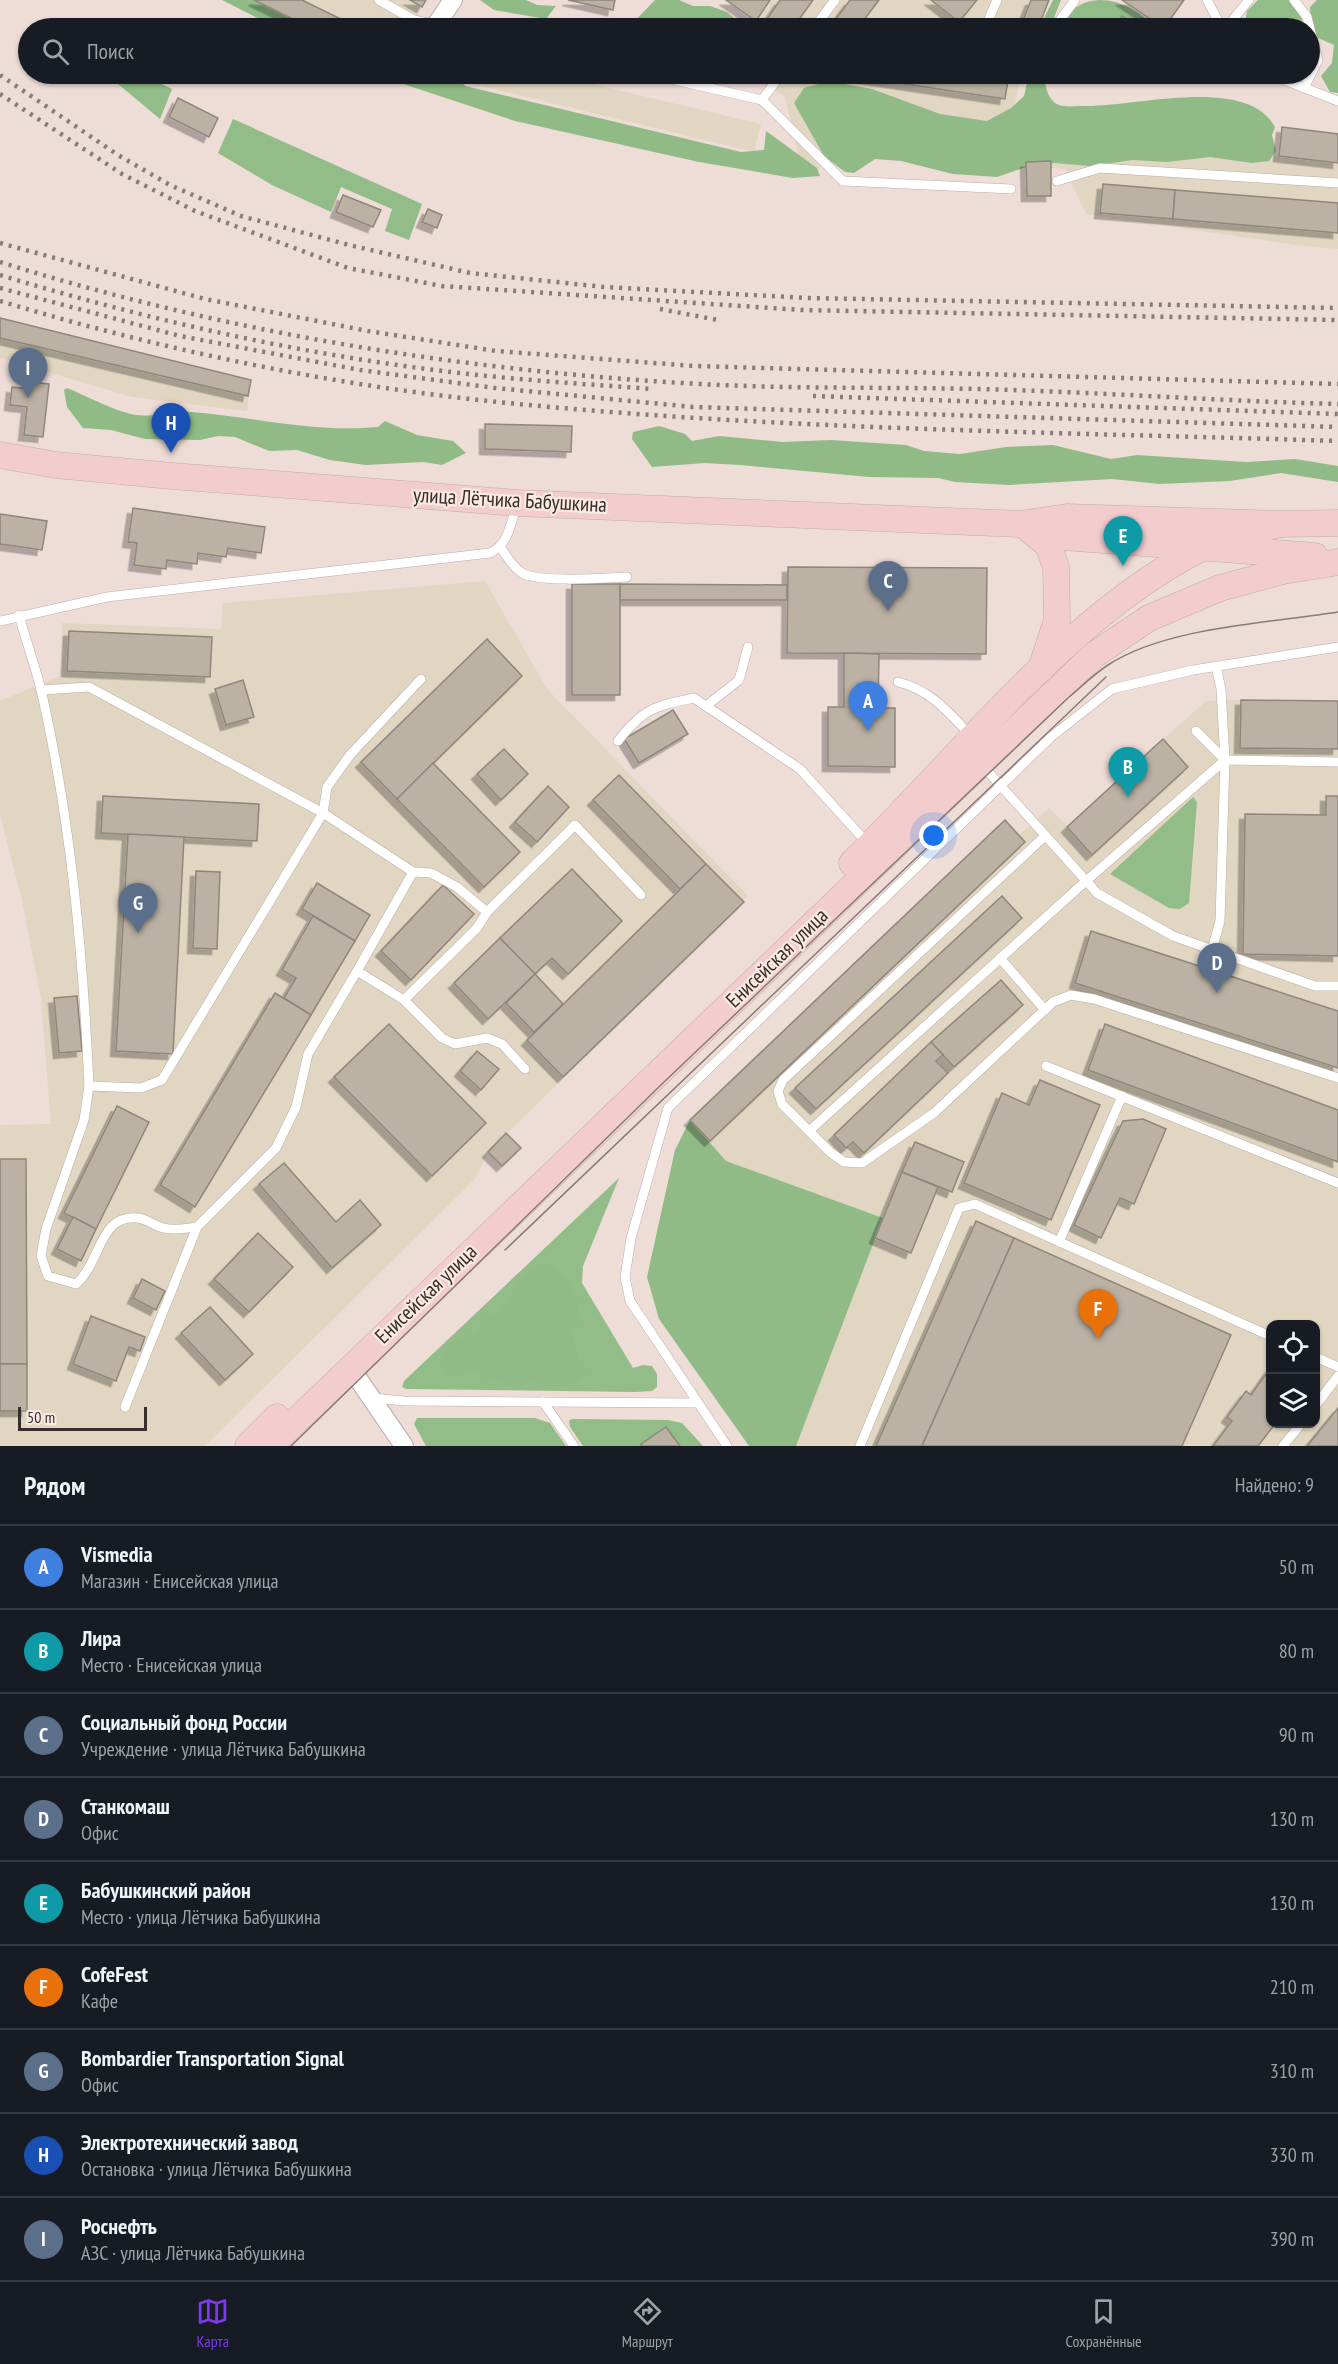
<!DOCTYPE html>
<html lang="ru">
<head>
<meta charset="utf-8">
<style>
  :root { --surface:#171b24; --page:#20242c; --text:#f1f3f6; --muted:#9ea1a6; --line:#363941; --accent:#7c3aed }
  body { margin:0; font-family:"PT Sans Narrow",sans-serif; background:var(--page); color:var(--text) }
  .controls { position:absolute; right:18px; bottom:18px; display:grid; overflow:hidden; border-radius:12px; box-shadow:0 2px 4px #0004 }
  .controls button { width:54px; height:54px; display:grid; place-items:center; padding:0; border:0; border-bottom:2px solid var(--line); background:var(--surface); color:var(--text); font:30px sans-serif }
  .scale { position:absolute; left:18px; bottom:15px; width:129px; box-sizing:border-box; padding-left:6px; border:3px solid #352e2c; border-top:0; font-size:16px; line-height:21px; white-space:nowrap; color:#352e2c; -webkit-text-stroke:4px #fbe9e3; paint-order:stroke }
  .you { position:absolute; left:934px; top:836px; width:21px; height:21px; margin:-15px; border:4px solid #fff; border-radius:50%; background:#1a73e8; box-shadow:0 0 0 9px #1a73e833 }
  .badge { display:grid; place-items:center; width:39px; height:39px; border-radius:50%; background:var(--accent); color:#fff; font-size:20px; font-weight:700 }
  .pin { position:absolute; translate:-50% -50px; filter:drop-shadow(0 2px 3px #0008) }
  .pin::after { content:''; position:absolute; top:32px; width:21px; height:18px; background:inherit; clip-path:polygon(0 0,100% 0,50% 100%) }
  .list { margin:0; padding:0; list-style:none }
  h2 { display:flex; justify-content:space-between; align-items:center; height:78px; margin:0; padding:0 24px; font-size:26px }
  h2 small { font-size:20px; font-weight:400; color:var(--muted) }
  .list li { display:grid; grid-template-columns:39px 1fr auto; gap:18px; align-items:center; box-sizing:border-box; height:84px; padding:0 24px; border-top:2px solid var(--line) }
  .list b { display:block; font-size:22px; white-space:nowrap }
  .list p { margin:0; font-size:20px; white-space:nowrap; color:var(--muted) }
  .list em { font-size:20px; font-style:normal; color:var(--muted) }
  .icon { flex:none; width:33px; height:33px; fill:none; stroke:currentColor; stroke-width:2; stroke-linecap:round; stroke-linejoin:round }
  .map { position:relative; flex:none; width:1338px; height:1446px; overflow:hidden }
  .search { position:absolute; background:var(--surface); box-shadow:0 2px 4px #0004; left:18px; right:18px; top:18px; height:66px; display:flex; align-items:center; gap:15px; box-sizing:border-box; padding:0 21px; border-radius:33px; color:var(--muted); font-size:22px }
  .sheet { height:834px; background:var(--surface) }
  nav { display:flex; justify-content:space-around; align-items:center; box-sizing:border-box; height:84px; border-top:2px solid var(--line); background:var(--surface); font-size:16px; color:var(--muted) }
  nav a { display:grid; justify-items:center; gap:3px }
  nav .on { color:var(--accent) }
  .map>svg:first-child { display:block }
</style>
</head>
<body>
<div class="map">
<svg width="1338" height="1446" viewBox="0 0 1338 1446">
  <defs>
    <filter id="shadow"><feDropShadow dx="-5.5" dy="5.5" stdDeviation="0" flood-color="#0004"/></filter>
  </defs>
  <rect width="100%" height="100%" fill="#eedcd6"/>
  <!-- industrial -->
  <g fill="#e0d6c1" fill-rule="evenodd">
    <path d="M254 0H426L410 28H311Z"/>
    <path d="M726 0H1049L1038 28H768Z"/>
    <path d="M450 74H550L761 124 754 152 448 78Z"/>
    <path d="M762 74H1022L1010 123 1278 156 1282 127 1338 134V249L1303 246 1086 214 1065 169 862 155 802 173 785 97 757 80Z"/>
    <path d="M0 318 251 380 247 411 132 397 0 358Z"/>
    <path d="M485 581 547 689 748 896 488 1152 475 1179 205 1446H0V1125L51 1124 41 999 22 900 0 815V701L60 676 62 623 221 629 223 603Z"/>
    <path d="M1241 700 1338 701V1446H796L883 1218 726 1161 690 1120 1005 820 1019 835 1049 808 1067 826 1206 701ZM1270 1324H1316V1424H1270Z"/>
  </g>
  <!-- green -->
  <g fill="#92bc88">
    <path d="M1099 0C1123 0 1140 13 1156 28H1059C1070 11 1077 2 1099 0Z"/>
    <path d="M1258 0H1293L1298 6 1304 28H1244L1247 11Z"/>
    <path d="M106 74H141L172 89 160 119Z"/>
    <path d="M233 119 422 204 409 240 385 231 392 209 341 187 331 212 272 185 218 153Z"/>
    <path d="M1193 797 1197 802 1189 903 1180 909 1169 908 1110 874Z"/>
    <path d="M619 1178 583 1266 582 1283 633 1368 643 1365 652 1366 657 1374V1387L652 1391 635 1392 406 1389 402 1387 404 1381Z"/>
    <path d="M417 1418H535L550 1423 566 1446H426L414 1424Z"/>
    <path d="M572 1419 668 1420 682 1423 703 1446H583L570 1427 569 1421Z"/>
  </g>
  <!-- forest -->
  <g fill="#90bb86">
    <path d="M222 0H258L313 28H277Z"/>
    <path d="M480 0H526L537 5 556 6 546 19 494 10Z"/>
    <path d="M655 0H679L693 6H710L727 12 746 28H628Z"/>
    <path d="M1053 0H1061L1050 28H1039Z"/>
    <path d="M1317 0H1338V93L1330 92 1321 76 1332 63 1334 45 1318 38 1311 22 1310 7Z"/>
    <path d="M373 74H455L465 86 741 152 764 150 766 131 817 168 820 176 793 178 699 162 515 121Z"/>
    <path d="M1029 74H1044C1045 83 1046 96 1055 103 1062 108 1074 106 1082 106 1133 108 1246 74 1275 127L1272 135 1276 151 1269 161 1252 163 1210 157 1167 162 1133 160 1090 166 1055 163 1029 166 997 177 953 174 901 161 875 159 854 173 845 172 824 156 794 103 804 88 829 81 872 89 940 114 987 121 1011 108 1024 96Z"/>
    <path d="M67 388C87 396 116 412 136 415 154 417 173 411 191 412 256 417 312 433 378 427L385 421 417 435 453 441 466 453 442 465 423 462 366 465 330 460 297 450 269 451 235 437 218 436 200 440 145 439 111 430 83 428 67 407 64 390Z"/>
    <path d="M659 426 685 434 692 441 719 436 783 442 830 440 906 445 924 451 960 454 1006 447 1053 445 1111 459 1137 455 1246 462 1295 459 1338 466V482L1281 473 1230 481 1159 484 1112 479 1009 485 955 482 938 478 869 477 740 465 705 463 652 467 632 439 633 432Z"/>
    <path d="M690 1120 726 1161 883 1218 796 1446H749L659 1319 647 1277 675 1150Z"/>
    <path d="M552 1264C571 1281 580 1295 579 1321L572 1329 578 1359 587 1369 576 1383 553 1387 536 1381 518 1387 486 1378 477 1369 459 1377 448 1375 439 1361C448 1345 454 1336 473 1335L488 1315 497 1313 532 1266Z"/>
  </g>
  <!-- building -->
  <g fill="#bbb2a4" stroke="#8f877a" stroke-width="1.5" filter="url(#shadow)">
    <path d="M254 0H302L359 28H311Z"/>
    <path d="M410 0H426L422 7Z"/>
    <path d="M568 0H615L613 10Z"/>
    <path d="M726 0H770L756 21Z"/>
    <path d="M780 0H813L793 28H768L763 25Z"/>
    <path d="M850 0H879L858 28H829Z"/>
    <path d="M931 0H977L959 22Z"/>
    <path d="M1031 0H1049L1038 28H1020Z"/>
    <path d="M1122 0H1184L1164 28Z"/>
    <path d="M1122 16 1140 28H1113Z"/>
    <path d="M852 74H1009L1005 99 852 76Z"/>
    <path d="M178 98 218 118 209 137 169 117Z"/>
    <path d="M1282 127 1338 134V163L1279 156Z"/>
    <path d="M1051 161V196H1027L1026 162Z"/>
    <path d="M1103 184 1175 190 1173 219 1100 213Z"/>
    <path d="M1175 190 1338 203V233L1173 219Z"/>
    <path d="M343 195 381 210 373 227 336 212Z"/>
    <path d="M428 209 442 215 437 228 422 222Z"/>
    <path d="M0 318 251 380 248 396 0 338Z"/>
    <path d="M30 382 49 384 43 437 24 435 27 407 10 405 12 387 29 389Z"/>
    <path d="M485 424 572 426 571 452 485 449Z"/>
    <path d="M133 508 265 527 261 553 228 548 226 557 198 553 197 564 167 560 166 569 134 565 137 543 128 542Z"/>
    <path d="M0 514 47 521 42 550 0 544Z"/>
    <path d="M788 567 987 568 986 654 787 653Z"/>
    <rect x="572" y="584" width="48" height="111"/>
    <path d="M620 584 787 585V600H620Z"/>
    <path d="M69 631 212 637 210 677 67 671Z"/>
    <path d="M487 639 522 676 397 799 361 762Z"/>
    <path d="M844 653 879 654 878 708H895V767L828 766V707H844Z"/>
    <path d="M243 680 254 717 226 725 215 689Z"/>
    <path d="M1241 700 1338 701V749L1240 748Z"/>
    <path d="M673 710 688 734 639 763 624 739Z"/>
    <path d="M1163 739 1188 767 1092 855 1067 827Z"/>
    <path d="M504 749 528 774 501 800 477 774Z"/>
    <path d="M433 763 520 852 484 887 397 799Z"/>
    <path d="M619 775 706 864 680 889 593 800Z"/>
    <path d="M548 786 569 807 537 842 515 822Z"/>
    <path d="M103 796 259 804 257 841 101 833Z"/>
    <path d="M1326 796H1338V956L1243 954 1245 814 1326 815Z"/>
    <path d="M1005 820 1025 842 710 1141 690 1120Z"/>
    <path d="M128 834 184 837 173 1054 116 1051Z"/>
    <path d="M706 864 744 902 563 1077 527 1040Z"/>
    <path d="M572 869 622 921 568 974 552 958 535 974 500 938Z"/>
    <path d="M196 871 220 872 217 949 193 948Z"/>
    <path d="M317 883 370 915 355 941 302 909Z"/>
    <path d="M443 885 474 914 411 980 381 951Z"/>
    <path d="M1002 896 1022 918 816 1109 795 1088Z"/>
    <path d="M313 916 355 941 311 1015 284 998 296 978 282 970Z"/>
    <path d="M1091 931 1338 1011V1068L1075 983Z"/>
    <path d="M500 938 535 974 488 1019 454 983Z"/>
    <path d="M535 974 563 1004 534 1032 506 1003Z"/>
    <path d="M1001 980 1023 1005 954 1067 931 1042Z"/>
    <path d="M275 993 311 1015 195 1207 160 1185Z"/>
    <path d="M77 996 82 1051 59 1053 54 998Z"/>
    <path d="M389 1024 486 1123 432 1176 334 1077Z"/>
    <path d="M1105 1024 1338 1110V1162L1088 1070Z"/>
    <path d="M931 1042 943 1055 936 1061 948 1073 864 1153 853 1142 846 1148 834 1135Z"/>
    <path d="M477 1051 499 1069 481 1090 460 1071Z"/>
    <path d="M1040 1080 1100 1105 1051 1220 964 1183 1002 1093 1029 1105Z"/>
    <path d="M117 1106 149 1122 96 1229 64 1213Z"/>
    <path d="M1143 1119 1166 1129 1134 1204 1120 1198 1101 1238 1074 1225 1123 1121Z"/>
    <path d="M506 1133 521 1148 502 1166 488 1152Z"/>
    <path d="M915 1142 964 1162 952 1192 902 1172Z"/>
    <path d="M0 1159H26L27 1364H0Z"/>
    <path d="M284 1163 336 1222 360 1200 381 1225 332 1268 259 1184Z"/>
    <path d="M902 1172 938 1187 911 1253 875 1238Z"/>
    <path d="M73 1217 96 1229 81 1261 57 1249Z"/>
    <path d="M976 1221 1014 1238 922 1446H876Z"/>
    <path d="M258 1233 293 1267 249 1312 214 1279Z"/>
    <path d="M1014 1238 1231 1335 1182 1446H922Z"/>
    <path d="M142 1279 165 1291 156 1310 133 1298Z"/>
    <path d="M210 1307 253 1354 225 1380 181 1333Z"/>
    <path d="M91 1316 145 1337 140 1351 129 1347 116 1381 73 1364Z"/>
    <rect x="0" y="1364" width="27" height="47"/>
    <path d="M1270 1368V1424H1275L1258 1446H1213L1232 1421 1227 1417 1246 1391 1251 1395Z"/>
    <path d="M1338 1408V1446H1307Z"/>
    <path d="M666 1427 680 1446H642L641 1444Z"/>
  </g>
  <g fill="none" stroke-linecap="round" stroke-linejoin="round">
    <!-- lane casing -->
    <g stroke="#bdaca6" stroke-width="10">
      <g id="lane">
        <path d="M379 0 414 20 452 28"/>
        <path d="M1207 0 1222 28"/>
        <path d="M1294 0 1307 17 1318 60 1304 88"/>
        <path d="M814 28 835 0"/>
        <path d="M985 28 997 0"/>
        <path d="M1054 28 1075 0"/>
        <path d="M1226 28 1249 0"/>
        <path d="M649 74 762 100 843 181 1011 189"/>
        <path d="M1269 74 1338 101"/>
        <path d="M762 100 781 74"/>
        <path d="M1057 181 1100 168 1338 183"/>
        <path d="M501 548C507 557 513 567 522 573 540 583 604 578 627 577"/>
        <path d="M19 615C26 641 36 668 42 694 71 822 83 954 89 1086"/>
        <path d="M0 621 107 597 490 553C509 544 510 524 517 505"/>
        <path d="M1216 666 1221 689 1225 760"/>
        <path d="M421 679 350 755 327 787 323 813 413 872 431 873 457 887 487 912"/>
        <path d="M898 682C931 690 949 713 972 737"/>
        <path d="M41 690 89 687 323 813 162 1080 141 1088 89 1086 84 1120 46 1229 41 1256 48 1276 76 1284C101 1263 99 1213 138 1218 147 1219 155 1226 164 1228 174 1231 187 1228 197 1227"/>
        <path d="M706 706 739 680 748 647"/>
        <path d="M1196 731 1225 760 1338 762"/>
        <path d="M618 741C644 708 655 706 694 698L800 769 868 844"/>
        <path d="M982 765 1097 893 1173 936 1315 986H1338"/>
        <path d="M1045 836 783 1080 778 1091 782 1104 830 1152 844 1162 862 1163 934 1113 1053 1002 1071 995 1094 999 1338 1078"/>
        <path d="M1000 958 1045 1010"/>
        <path d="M404 1000 357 971 413 872"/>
        <path d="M1046 1066 1338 1183"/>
        <path d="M525 1069 502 1044 487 1038 455 1044 442 1038 404 1000 477 928 487 912 575 825 641 895"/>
        <path d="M809 1131 1086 881 1225 760 1220 921 1212 950"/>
        <path d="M1059 1242 1122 1096"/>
        <path d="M1316 1357 1338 1367"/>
        <path d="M372 1398 404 1401 696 1403"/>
        <path d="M543 1402 574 1446"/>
        <path d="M1316 1405 1338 1376"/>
        <path d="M125 1407 197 1227 276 1148 296 1107 308 1054 357 971"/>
        <path d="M727 1446 630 1301 625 1277 631 1238 668 1108 1051 737 1112 689 1193 670 1338 647"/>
        <path d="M860 1446 959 1208 975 1204 1270 1336"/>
        <path d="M1283 1446 1301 1424"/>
      </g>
    </g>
    <!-- street casing -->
    <g stroke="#bdaca6" stroke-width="20">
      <g id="street">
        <path d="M436 25 453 0"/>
        <path d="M350 1367 404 1446"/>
      </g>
    </g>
    <!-- secondary casing -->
    <g stroke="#bdaca6" stroke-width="27">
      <g id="secondary">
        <path d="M0 455 56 465 172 476 518 503 1021 524 1067 517 1280 524 1338 523"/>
        <path d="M1027 525 1064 537 1315 556"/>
        <path d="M1026 527 1048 545 1056 567 1057 620 1041 669"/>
        <path d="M852 863C957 761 1067 617 1198 550 1222 537 1253 531 1280 524"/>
        <path d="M248 1446 277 1417"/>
        <path d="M270 1446 1094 655 1149 618 1220 588 1283 571 1338 562"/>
      </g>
    </g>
    <!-- lane -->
    <use href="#lane" stroke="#fff" stroke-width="9"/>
    <!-- street -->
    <use href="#street" stroke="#fff" stroke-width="18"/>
    <!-- secondary -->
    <use href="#secondary" stroke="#f3cdce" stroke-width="26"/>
    <!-- tram -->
    <g stroke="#877b78" stroke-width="1.5">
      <path d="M505 1250 1106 677"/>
      <path d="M291 1446 664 1082 1069 697C1081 687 1094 674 1108 665 1166 627 1269 623 1338 612"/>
    </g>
    <!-- rail -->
    <g stroke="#877b78" stroke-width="4.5" stroke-dasharray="3 6" stroke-linecap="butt">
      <path d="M0 75 118 155 170 185 241 216 349 245 470 273 604 287 807 298 1338 308"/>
      <path d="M0 94 122 174 195 211 348 268 442 286 801 310 1338 320"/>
      <path d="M0 243 205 299 368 331 496 351 694 366 1338 384"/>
      <path d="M0 262C227 333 463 371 700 384 793 389 886 387 979 389 1098 392 1218 401 1338 404"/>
      <path d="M0 275C161 324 329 361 498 377 549 382 600 385 652 389"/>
      <path d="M0 288 180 336 360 370 495 388 693 407 1338 427"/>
      <path d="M0 301C162 350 330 385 498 402 776 430 1059 432 1338 441"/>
      <path d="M660 309 718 320"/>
      <path d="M813 396 1338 414"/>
    </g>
  </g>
  <g text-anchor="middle" stroke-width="4.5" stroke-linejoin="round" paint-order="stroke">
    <!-- street labels -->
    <g font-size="21" fill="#352e2c" stroke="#fbe9e3">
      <text transform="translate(510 500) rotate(3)" y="7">улица Лётчика Бабушкина</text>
      <text transform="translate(777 958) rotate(-44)" y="7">Енисейская улица</text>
      <text transform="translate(426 1294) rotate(-44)" y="7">Енисейская улица</text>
    </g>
  </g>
</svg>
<div class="controls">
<button><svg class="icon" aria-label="locate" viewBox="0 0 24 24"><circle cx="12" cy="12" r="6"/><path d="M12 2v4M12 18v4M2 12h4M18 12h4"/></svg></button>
<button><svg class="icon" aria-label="layers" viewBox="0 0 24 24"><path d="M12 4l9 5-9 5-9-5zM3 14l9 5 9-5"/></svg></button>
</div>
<div class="scale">50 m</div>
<div class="you"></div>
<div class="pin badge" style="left:868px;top:731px;background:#3f7fe0">A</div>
<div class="pin badge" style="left:1128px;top:797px;background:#0f9aa8">B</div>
<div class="pin badge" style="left:888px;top:611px;background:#5c6f8a">C</div>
<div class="pin badge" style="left:1217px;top:993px;background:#5c6f8a">D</div>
<div class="pin badge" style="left:1123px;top:566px;background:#0f9aa8">E</div>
<div class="pin badge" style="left:1098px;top:1339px;background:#e8710a">F</div>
<div class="pin badge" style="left:138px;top:933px;background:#5c6f8a">G</div>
<div class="pin badge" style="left:171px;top:453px;background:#1a4fb4">H</div>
<div class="pin badge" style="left:28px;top:398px;background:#5c6f8a">I</div>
<div class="search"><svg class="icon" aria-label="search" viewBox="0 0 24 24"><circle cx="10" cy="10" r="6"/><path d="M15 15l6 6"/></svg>Поиск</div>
</div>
<section class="sheet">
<h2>Рядом<small>Найдено: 9</small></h2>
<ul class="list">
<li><span class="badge" style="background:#3f7fe0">A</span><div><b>Vismedia</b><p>Магазин · Енисейская улица</p></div><em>50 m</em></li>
<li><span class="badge" style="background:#0f9aa8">B</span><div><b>Лира</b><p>Место · Енисейская улица</p></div><em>80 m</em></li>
<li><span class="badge" style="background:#5c6f8a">C</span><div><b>Социальный фонд России</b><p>Учреждение · улица Лётчика Бабушкина</p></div><em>90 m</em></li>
<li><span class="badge" style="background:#5c6f8a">D</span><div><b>Станкомаш</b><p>Офис</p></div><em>130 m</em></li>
<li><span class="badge" style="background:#0f9aa8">E</span><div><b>Бабушкинский район</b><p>Место · улица Лётчика Бабушкина</p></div><em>130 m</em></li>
<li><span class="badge" style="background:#e8710a">F</span><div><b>CofeFest</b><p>Кафе</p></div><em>210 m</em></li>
<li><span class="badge" style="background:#5c6f8a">G</span><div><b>Bombardier Transportation Signal</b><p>Офис</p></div><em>310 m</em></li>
<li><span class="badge" style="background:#1a4fb4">H</span><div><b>Электротехнический завод</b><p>Остановка · улица Лётчика Бабушкина</p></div><em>330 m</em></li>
<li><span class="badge" style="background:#5c6f8a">I</span><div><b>Роснефть</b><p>АЗС · улица Лётчика Бабушкина</p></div><em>390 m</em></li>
</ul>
</section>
<nav>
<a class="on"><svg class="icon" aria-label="map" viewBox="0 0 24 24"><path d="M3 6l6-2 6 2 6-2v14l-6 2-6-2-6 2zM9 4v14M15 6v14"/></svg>Карта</a>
<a><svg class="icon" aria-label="directions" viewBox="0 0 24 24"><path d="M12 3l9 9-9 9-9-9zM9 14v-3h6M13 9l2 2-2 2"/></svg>Маршрут</a>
<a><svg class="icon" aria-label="saved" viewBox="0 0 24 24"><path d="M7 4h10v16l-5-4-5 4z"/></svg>Сохранённые</a>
</nav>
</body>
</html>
